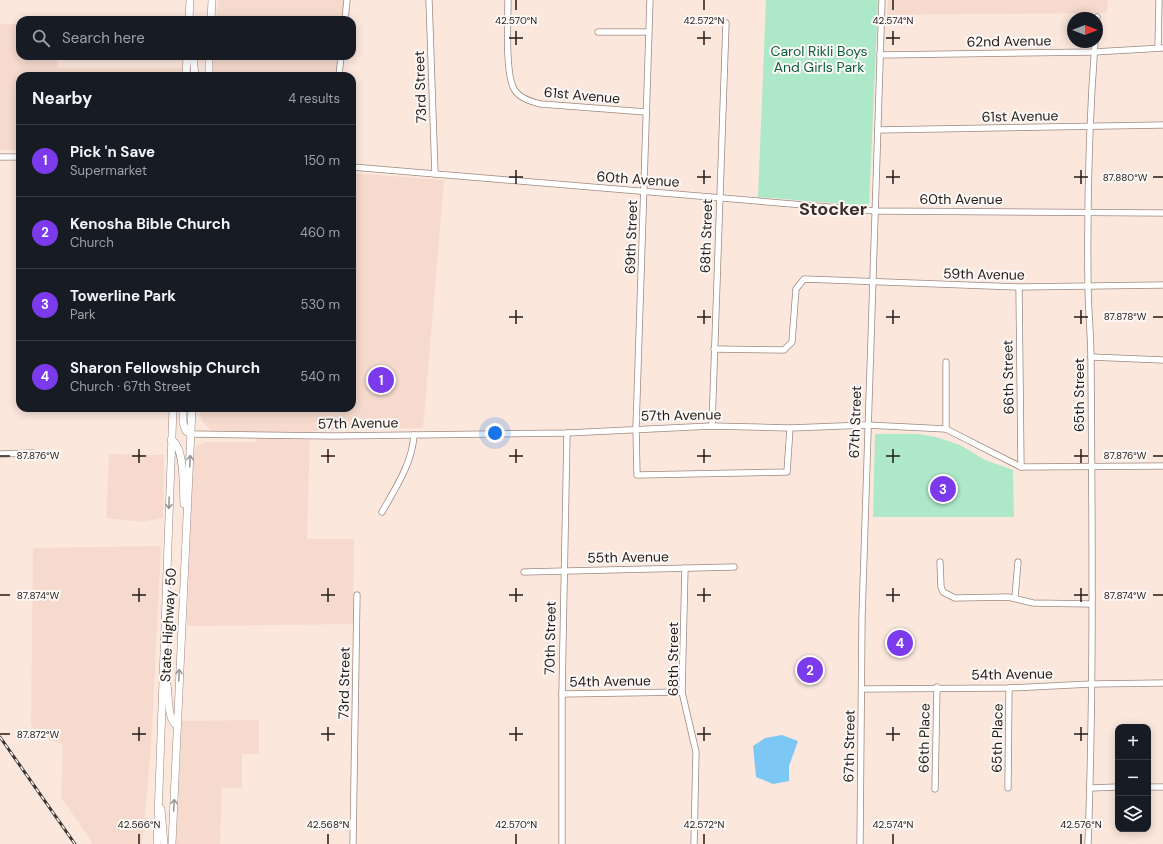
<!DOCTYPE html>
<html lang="en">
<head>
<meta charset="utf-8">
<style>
  :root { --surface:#171b24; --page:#242831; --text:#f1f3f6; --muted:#9ea1a6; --line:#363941; --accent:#7c3aed }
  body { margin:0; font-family:"DM Sans",sans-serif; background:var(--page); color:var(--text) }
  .controls { position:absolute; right:12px; bottom:12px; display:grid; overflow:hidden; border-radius:8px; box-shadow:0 2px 10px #0003 }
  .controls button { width:36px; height:36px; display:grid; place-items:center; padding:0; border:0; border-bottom:1px solid var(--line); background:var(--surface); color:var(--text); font:20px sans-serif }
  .compass { position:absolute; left:1067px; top:12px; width:36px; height:36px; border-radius:50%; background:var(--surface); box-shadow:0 2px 10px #0003; rotate:90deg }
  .you { position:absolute; left:495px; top:433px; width:14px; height:14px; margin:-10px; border:3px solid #fff; border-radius:50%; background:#1a73e8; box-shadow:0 0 0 6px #1a73e833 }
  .badge { display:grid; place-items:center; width:26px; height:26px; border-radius:50%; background:var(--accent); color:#fff; font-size:13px; font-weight:700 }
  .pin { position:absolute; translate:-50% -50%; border:2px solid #fff; box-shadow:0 1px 4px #0006 }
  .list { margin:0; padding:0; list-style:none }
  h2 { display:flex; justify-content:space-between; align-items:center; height:52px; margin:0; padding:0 16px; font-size:17px }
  h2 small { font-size:13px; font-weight:400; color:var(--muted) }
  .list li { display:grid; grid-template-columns:26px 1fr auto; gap:12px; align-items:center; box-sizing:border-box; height:72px; padding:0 16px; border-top:1px solid var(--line) }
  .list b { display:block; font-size:15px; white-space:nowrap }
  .list p { margin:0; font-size:13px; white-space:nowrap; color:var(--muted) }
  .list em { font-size:13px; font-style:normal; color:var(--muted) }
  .icon { flex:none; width:22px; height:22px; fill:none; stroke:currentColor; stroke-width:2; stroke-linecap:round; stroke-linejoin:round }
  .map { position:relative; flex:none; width:1163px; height:844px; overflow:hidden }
  .search { position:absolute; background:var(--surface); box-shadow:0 2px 10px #0003; left:16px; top:16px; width:340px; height:44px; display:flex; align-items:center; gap:10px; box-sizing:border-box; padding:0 14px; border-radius:12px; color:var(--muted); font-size:15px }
  .panel { position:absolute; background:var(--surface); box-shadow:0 2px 10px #0003; left:16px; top:72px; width:340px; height:340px; border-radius:12px }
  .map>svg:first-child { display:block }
</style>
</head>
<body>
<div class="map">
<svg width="1163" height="844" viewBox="0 0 1163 844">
  <rect width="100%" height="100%" fill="#fce7dd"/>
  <!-- built -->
  <g fill="#f6dacd">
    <path d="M218 0H345L344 20H216Z"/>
    <path d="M888 0H1108L1107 13 887 15Z"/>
    <path d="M0 24H20V56H57V68H186L185 76H20V150H0Z"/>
    <path d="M213 56H343L342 76H211Z"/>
    <path d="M352 173 444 180 423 428 310 431 307 539H354L353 624 187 626 193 452 198 445 205 442H257L256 433 212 431 202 421 199 408H352Z"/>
    <path d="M109 454 164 455 163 518 141 522 106 518Z"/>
    <path d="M161 546 151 749 142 844H93L61 797 63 744 40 738 31 725 33 548Z"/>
    <path d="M259 720V754H242V788H222L220 844H176L182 721Z"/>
  </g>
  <!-- green -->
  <g fill="#ade8c8">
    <path d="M766 0H878L869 206 758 197Z"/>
    <path d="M875 434H918L936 437 960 445 985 460 1013 470 1014 517H873Z"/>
  </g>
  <!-- water -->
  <path fill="#7cc7f4" d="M782 735 798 741 789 766V781L773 784 756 777 753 746 765 738Z"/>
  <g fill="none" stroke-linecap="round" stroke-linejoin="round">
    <!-- minor casing -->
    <g stroke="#9c8980" stroke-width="7">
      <g id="minor">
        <path d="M429 0 435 174"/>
        <path d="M508 0C508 20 505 73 514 89 519 98 532 102 541 104L646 112"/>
        <path d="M650 0 636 428 637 475 787 472 790 428"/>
        <path d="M1096 18 1097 17"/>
        <path d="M345 20 347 0"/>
        <path d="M598 32H648"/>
        <path d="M1158 47 1159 0"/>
        <path d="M880 55 1094 52 1163 48"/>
        <path d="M339 76 341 56"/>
        <path d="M878 130 1163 125"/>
        <path d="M0 157H20"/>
        <path d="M352 167 876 211 1163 213"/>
        <path d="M1019 287 1021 467"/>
        <path d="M714 349 784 350 792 342 796 289 804 279 1019 287 1163 285"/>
        <path d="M1091 357 1163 360"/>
        <path d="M946 362V429"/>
        <path d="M712 426 726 23"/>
        <path d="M191 434 334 436 567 433 712 426 790 428 867 425 946 429 1021 467 1163 466"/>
        <path d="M0 454 33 453"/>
        <path d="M382 512C396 487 412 464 414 435"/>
        <path d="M940 562 941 587 943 592 955 598 1008 597 1033 603 1091 604"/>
        <path d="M685 568 682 692 696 752 694 844"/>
        <path d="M524 572 734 567"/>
        <path d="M1015 597 1018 562"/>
        <path d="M862 689 1009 688 1091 684 1163 683"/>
        <path d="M562 694 682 692"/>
        <path d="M1148 787H1163"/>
        <path d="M1008 788 1009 688"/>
        <path d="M1090 788 1118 787"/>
        <path d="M935 789 937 687"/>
        <path d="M353 844 357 595"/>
        <path d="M562 844V694L567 433"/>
        <path d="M860 844 862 617 882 0"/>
        <path d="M1088 844C1094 683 1092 521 1091 360 1091 335 1088 309 1088 284 1087 203 1089 122 1095 42"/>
      </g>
    </g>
    <!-- major casing -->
    <g stroke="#9c8980" stroke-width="8">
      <g id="major">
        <path d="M189 20 190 0"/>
        <path d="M211 20 212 0"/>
        <path d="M193 56 195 76"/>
        <path d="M186 76 187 56"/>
        <path d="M209 76V56"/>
        <path d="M183 408V423L186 431 191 434"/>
        <path d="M171 440C185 445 183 490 184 504"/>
        <path d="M167 684C169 696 167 719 177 726"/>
        <path d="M161 809 164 844"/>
        <path d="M157 844 173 408"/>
        <path d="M172 844 192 408"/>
      </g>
    </g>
    <!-- minor -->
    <use href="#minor" stroke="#fff" stroke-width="5.5"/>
    <!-- major -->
    <use href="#major" stroke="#fff" stroke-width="7"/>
    <!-- rail casing -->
    <g stroke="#3e3532" stroke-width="3">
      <path id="rail" d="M0 737 75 844"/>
    </g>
    <!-- rail -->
    <use href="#rail" stroke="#fcf8f6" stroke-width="1.5" stroke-dasharray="4.5" stroke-linecap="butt"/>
  </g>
  <!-- one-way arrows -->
  <defs><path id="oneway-shaft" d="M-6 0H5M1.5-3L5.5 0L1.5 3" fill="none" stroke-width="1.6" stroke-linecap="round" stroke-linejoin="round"/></defs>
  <g stroke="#9c9897">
    <use href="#oneway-shaft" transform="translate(190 461) rotate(-87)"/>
    <use href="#oneway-shaft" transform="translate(169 503) rotate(92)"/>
    <use href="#oneway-shaft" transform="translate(179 675) rotate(-88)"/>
    <use href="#oneway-shaft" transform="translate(174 805) rotate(-87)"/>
  </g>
  <!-- ticks -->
  <path fill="none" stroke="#221b18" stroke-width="1.5" d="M516 0V10M704 0V10M893 0V10M516 31V45M704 31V45M893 31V45M509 38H523M697 38H711M886 38H900M516 170V184M704 170V184M893 170V184M1081 170V184M509 177H523M697 177H711M886 177H900M1074 177H1088M1153 177H1163M516 310V324M704 310V324M893 310V324M1081 310V324M509 317H523M697 317H711M886 317H900M1074 317H1088M1153 317H1163M139 449V463M328 449V463M516 449V463M704 449V463M893 449V463M1081 449V463M0 456H10M132 456H146M321 456H335M509 456H523M697 456H711M886 456H900M1074 456H1088M1153 456H1163M139 588V602M328 588V602M516 588V602M704 588V602M893 588V602M1081 588V602M0 595H10M132 595H146M321 595H335M509 595H523M697 595H711M886 595H900M1074 595H1088M1153 595H1163M139 727V741M328 727V741M516 727V741M704 727V741M893 727V741M1081 727V741M0 734H10M132 734H146M321 734H335M509 734H523M697 734H711M886 734H900M1074 734H1088M139 834V844M328 834V844M516 834V844M704 834V844M893 834V844M1081 834V844"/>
  <g text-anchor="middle" stroke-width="4" stroke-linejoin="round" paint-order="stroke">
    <!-- street labels -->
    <g font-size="14" fill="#221b18" stroke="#fcf8f6">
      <text transform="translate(1009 41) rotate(-1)" y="5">62nd Avenue</text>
      <text transform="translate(420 87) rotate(-92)" y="5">73rd Street</text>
      <text transform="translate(582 95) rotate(5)" y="5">61st Avenue</text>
      <text transform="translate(1020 116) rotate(-1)" y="5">61st Avenue</text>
      <text transform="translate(638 179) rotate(4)" y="5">60th Avenue</text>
      <text x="961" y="204">60th Avenue</text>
      <text transform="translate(706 236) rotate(-88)" y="5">68th Street</text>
      <text transform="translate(631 237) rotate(-88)" y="5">69th Street</text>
      <text transform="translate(984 274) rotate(1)" y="5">59th Avenue</text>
      <text transform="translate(1008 377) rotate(-91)" y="5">66th Street</text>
      <text transform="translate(1079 395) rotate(-90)" y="5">65th Street</text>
      <text transform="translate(681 415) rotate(-1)" y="5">57th Avenue</text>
      <text transform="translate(855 422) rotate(-88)" y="5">67th Street</text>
      <text transform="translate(358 423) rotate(-1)" y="5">57th Avenue</text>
      <text transform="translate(628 557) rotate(-1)" y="5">55th Avenue</text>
      <text transform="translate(168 625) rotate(-87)" y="5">State Highway 50</text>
      <text transform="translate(550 638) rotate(-89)" y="5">70th Street</text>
      <text transform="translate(673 659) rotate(-90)" y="5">68th Street</text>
      <text transform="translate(1012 674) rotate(-1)" y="5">54th Avenue</text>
      <text transform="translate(610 681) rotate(-1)" y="5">54th Avenue</text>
      <text transform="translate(344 683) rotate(-89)" y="5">73rd Street</text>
      <text transform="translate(924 738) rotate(-89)" y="5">66th Place</text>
      <text transform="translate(997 738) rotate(-89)" y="5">65th Place</text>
      <text transform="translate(849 746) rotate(-89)" y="5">67th Street</text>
    </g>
    <!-- park labels -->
    <g font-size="14" fill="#0b5e3d" stroke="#fcf8f6">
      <text x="819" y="56">Carol Rikli Boys<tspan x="819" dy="16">And Girls Park</tspan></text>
    </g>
    <!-- district labels -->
    <g font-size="18" font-weight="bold" fill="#3c2c25" stroke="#fcf8f6">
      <text x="833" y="215">Stocker</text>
    </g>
  </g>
  <g font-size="10" text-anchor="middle" fill="#221b18" stroke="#fcf8f6" stroke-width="4" stroke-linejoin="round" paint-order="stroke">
    <text x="516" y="24">42.570°N</text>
    <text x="704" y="24">42.572°N</text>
    <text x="893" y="24">42.574°N</text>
    <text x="1125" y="181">87.880°W</text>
    <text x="1125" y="320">87.878°W</text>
    <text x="1125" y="459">87.876°W</text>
    <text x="38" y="459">87.876°W</text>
    <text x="1125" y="599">87.874°W</text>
    <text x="38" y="599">87.874°W</text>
    <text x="38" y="738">87.872°W</text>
    <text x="139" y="828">42.566°N</text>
    <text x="328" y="828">42.568°N</text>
    <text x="516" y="828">42.570°N</text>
    <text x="704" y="828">42.572°N</text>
    <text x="893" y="828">42.574°N</text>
    <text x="1081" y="828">42.576°N</text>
  </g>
</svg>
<div class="controls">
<button>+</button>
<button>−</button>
<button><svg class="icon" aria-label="layers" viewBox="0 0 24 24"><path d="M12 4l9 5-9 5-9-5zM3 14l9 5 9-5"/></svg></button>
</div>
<svg class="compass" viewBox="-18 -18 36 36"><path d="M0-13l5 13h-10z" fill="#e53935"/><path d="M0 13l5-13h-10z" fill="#9ea1a6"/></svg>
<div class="you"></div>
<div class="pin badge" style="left:381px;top:380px">1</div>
<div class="pin badge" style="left:810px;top:670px">2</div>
<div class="pin badge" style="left:943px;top:489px">3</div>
<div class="pin badge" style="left:900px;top:643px">4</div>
<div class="search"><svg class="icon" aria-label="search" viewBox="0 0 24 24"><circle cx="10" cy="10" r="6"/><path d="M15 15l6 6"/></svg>Search here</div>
<section class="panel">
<h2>Nearby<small>4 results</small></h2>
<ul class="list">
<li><span class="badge">1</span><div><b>Pick 'n Save</b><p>Supermarket</p></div><em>150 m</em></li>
<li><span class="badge">2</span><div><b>Kenosha Bible Church</b><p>Church</p></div><em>460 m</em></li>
<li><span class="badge">3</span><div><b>Towerline Park</b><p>Park</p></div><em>530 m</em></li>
<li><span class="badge">4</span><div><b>Sharon Fellowship Church</b><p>Church · 67th Street</p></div><em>540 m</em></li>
</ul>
</section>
</div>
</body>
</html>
